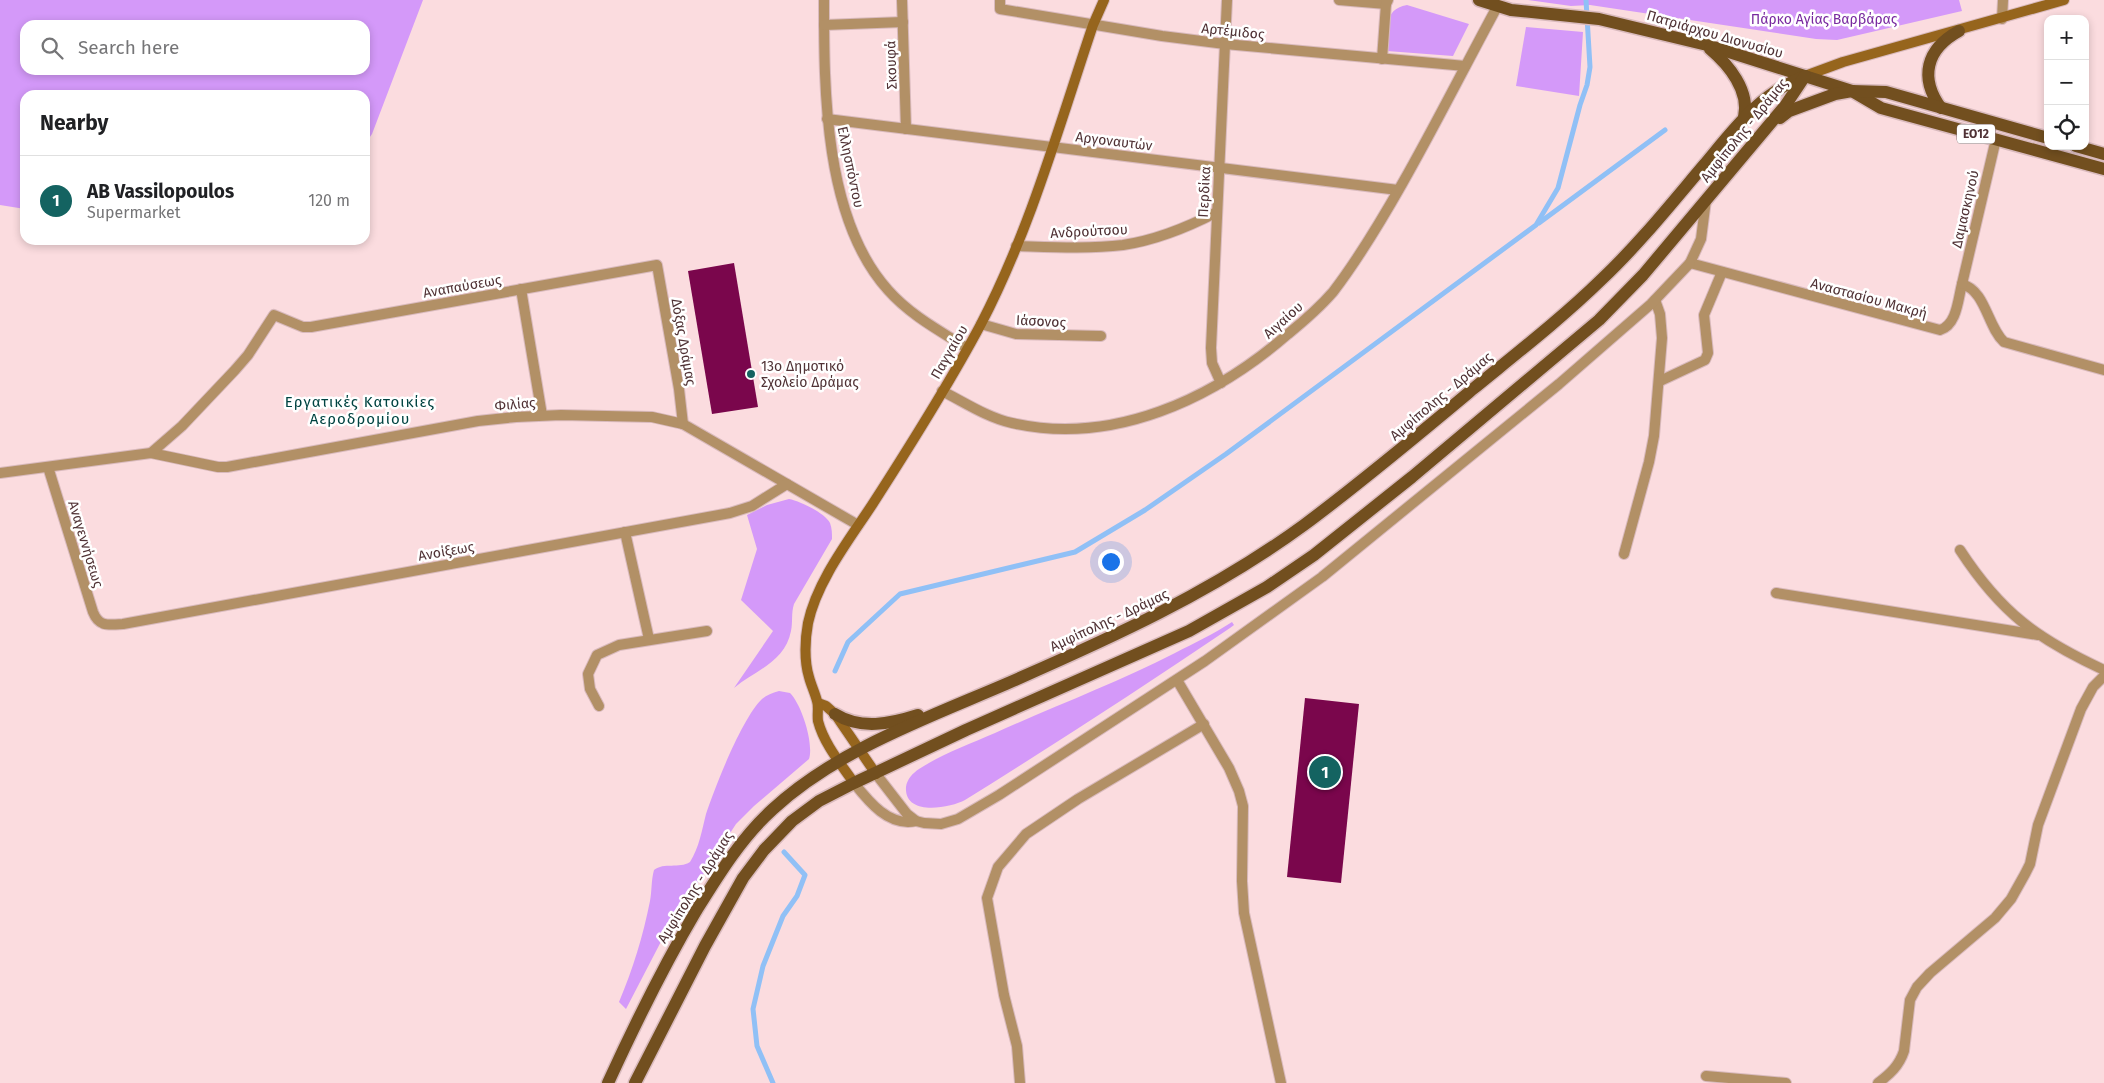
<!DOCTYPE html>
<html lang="en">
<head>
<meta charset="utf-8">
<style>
  :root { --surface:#fff; --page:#f2f2f2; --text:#202124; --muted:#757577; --line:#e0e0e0; --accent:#146361 }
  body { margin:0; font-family:"Fira Sans",sans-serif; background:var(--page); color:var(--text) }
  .controls { position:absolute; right:15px; top:15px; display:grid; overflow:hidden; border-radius:10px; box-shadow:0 2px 8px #0003 }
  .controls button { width:45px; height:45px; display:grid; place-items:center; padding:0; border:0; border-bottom:1px solid var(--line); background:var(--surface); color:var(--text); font:25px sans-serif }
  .you { position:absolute; left:1110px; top:561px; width:18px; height:18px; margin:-12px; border:4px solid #fff; border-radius:50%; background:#1a73e8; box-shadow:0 0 0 8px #1a73e833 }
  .badge { display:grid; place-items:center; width:32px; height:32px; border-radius:50%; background:var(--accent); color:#fff; font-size:16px; font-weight:700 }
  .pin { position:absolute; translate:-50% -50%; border:2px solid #fff; box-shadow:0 1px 5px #0006 }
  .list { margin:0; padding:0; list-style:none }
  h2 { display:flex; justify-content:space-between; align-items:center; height:65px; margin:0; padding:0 20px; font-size:21px }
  h2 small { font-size:16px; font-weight:400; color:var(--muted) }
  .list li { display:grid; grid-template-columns:32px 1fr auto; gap:15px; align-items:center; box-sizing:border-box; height:90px; padding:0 20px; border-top:1px solid var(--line) }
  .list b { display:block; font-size:19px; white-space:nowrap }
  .list p { margin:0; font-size:16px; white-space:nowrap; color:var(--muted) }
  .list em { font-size:16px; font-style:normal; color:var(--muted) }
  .icon { flex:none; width:28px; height:28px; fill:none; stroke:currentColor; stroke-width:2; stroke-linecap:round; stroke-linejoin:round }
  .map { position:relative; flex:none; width:2104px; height:1083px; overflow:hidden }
  .search { position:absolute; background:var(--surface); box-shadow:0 2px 8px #0003; left:20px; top:20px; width:350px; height:55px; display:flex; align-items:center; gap:12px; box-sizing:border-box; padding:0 18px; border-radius:15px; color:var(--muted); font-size:19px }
  .panel { position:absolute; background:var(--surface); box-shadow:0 2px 8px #0003; left:20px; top:90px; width:350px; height:155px; border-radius:15px }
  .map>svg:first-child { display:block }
</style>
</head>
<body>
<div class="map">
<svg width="2104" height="1083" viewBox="0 0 2104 1083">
  <rect width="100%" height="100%" fill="#fbdcdf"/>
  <!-- green -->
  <g fill="#d499f9" fill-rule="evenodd">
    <path d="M0 0H423L372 134 365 144V95H25V209L0 205ZM25 25H365V70H25Z"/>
    <path d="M1528 0H1959L1962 11 1837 40 1816 39 1590 5 1571 6Z"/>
    <path d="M1407 5 1469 24 1453 56 1387 51C1388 30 1382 10 1407 5Z"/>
    <path d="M1526 27 1583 32 1579 96 1516 86Z"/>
    <path d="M789 499C800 501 825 513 830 523 832 528 832 534 832 539L794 604C791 613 793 622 791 631 785 662 756 670 734 688L773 631 741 600 757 549 747 515 767 505Z"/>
    <path d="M1232 622 1234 625 1230 628C1143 687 1055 744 965 800 950 808 904 817 906 787 907 779 913 773 919 769 942 754 970 744 995 733 1055 706 1116 683 1175 653 1194 643 1214 634 1232 622Z"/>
    <path d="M779 691 790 693C802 705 814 744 809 759L754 806 736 824 667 930 626 1009 619 1002C633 969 643 936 650 901 652 891 651 881 654 870 664 862 679 869 690 862 699 848 702 830 706 814 715 787 742 718 762 699 767 695 772 693 779 691Z"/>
  </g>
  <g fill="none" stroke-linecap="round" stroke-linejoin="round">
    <!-- stream -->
    <g stroke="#90c0f6" stroke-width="5">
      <path d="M1539 223 1665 130"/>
      <path d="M835 671 848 642 900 594 1075 552 1145 510 1226 454 1536 225 1558 188 1580 105 1587 85 1590 67 1586 0"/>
      <path d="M773 1083 757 1046 753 1009 763 966 783 916 797 896 805 875 784 852"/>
    </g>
  </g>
  <!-- building -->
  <g fill="#7a064c">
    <path d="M734 263 758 407 712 414 688 271Z"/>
    <path d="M1305 698 1359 704 1341 883 1287 877Z"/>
  </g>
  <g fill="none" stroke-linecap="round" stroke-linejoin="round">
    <!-- street casing -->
    <g stroke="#d9babd" stroke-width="12">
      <g id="street">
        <path d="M824 0C824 90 824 219 888 290 910 315 940 331 967 348"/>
        <path d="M902 0 906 129"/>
        <path d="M1000 0V9L1162 36 1225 44 1465 66"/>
        <path d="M1339 0 1386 4 1388 0"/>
        <path d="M2002 19 2003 0"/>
        <path d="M824 25 903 22"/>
        <path d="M1382 59 1386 4"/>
        <path d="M827 119 1398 190"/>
        <path d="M1706 200 1701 239 1690 263 1940 330C1957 325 1958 299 1962 284 1986 291 1987 326 2004 342L2104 370"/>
        <path d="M1016 246C1051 247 1088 249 1123 245 1157 240 1188 227 1217 212"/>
        <path d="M1962 284 1996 139"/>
        <path d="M521 289 542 415"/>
        <path d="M981 324 1016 334 1101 336"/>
        <path d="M1660 381 1705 360 1708 353 1704 315 1722 272"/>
        <path d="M1221 383 1212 363 1211 348 1227 0"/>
        <path d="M942 391C964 402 988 418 1012 423 1113 446 1213 399 1288 334 1304 321 1320 307 1333 292 1359 258 1381 221 1402 184 1435 126 1465 66 1497 7"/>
        <path d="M151 453 218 467H227L478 421 516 417 561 415 652 417 683 424 858 525"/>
        <path d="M48 467 93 612C99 627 108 625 123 624L730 513 752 506 787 484"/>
        <path d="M0 473 151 453 182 426 235 370 248 355 274 315 303 327H311L657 265 679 389 683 424"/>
        <path d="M625 532 649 639"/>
        <path d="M1960 550C2001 613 2037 639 2104 670"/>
        <path d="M1624 554 1649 462 1654 436 1662 338 1660 314 1655 300"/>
        <path d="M1776 593 2038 635"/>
        <path d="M1177 680 1229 768 1239 791 1243 806 1242 881 1244 913 1281 1083"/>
        <path d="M599 706 590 689 588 674 597 655 619 645 707 631"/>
        <path d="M876 774 907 814 916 821 924 823 941 824 958 819 999 795 1205 661 1322 577 1559 384 1651 304 1690 263"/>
        <path d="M854 783C869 802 889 827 916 821"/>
        <path d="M1706 1076 1786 1083"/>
        <path d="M1020 1083 1017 1046 1004 995 987 898 998 867 1026 834 1078 799 1204 724"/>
        <path d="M1878 1083C1890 1074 1899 1066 1904 1051L1910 1000 1917 987 1930 973 1995 918 2011 899 2025 874 2030 864 2038 825 2081 709 2093 687 2104 676"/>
      </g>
    </g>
    <!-- secondary casing -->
    <g stroke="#d9babd" stroke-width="12">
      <g id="secondary">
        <path d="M1805 76 1843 62 2064 0"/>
        <path d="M818 703 826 706 835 714 876 774"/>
        <path d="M854 783C841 764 824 744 818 721 817 714 819 707 817 701 815 693 811 685 809 677 804 661 805 639 808 623 817 581 849 540 872 505 910 446 948 386 981 324 1030 230 1059 126 1093 25L1104 0"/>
      </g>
    </g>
    <!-- primary casing -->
    <g stroke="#d9babd" stroke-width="15">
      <g id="primary">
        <path d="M1479 0 1511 10 1599 19 1707 45 1852 91 1881 108 2104 169"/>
        <path d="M1710 49C1729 65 1750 91 1744 117"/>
        <path d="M1941 108C1919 78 1926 49 1959 31"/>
        <path d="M1780 118 1789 111 1835 94 1852 91 1886 92 2048 138"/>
        <path d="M2076 146 2104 154"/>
        <path d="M835 714C861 730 890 724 918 715"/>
        <path d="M608 1083C635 1024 663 967 696 911 719 874 741 838 773 809 837 750 927 718 1006 684 1111 638 1211 593 1304 525 1362 482 1418 435 1473 389 1517 353 1562 318 1602 279 1639 244 1671 204 1704 165 1735 128 1759 94 1805 76"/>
        <path d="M635 1083 705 946 743 878 764 850 792 821 819 801 854 783 966 730 1189 631 1267 587 1314 555 1412 477 1599 320 1643 275 1785 106 1805 76"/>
      </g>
    </g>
    <!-- street -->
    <use href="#street" stroke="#b29066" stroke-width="10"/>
    <!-- secondary -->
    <use href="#secondary" stroke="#96651d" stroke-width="10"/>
    <!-- primary -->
    <use href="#primary" stroke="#724f1f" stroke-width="12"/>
  </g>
  <!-- markers -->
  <circle fill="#146361" stroke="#fff" stroke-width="2" cx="751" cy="374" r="5"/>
  <g text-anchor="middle" stroke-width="5" stroke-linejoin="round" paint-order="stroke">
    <!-- shield labels -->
    <rect fill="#fff" stroke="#847072" stroke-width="1" x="1957" y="124.5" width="38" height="19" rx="4"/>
    <g font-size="12" font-weight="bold" fill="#503235">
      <text x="1976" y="138">ΕΟ12</text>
    </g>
    <!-- park labels -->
    <g font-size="14" fill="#78299f" stroke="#fff">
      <text x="1824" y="24">Πάρκο Αγίας Βαρβάρας</text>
    </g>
    <!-- street labels -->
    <g font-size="14" fill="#503235" stroke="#fff">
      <text transform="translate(1233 31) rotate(6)" y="5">Αρτέμιδος</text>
      <text transform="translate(1715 34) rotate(16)" y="5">Πατριάρχου Διονυσίου</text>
      <text transform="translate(891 65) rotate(-92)" y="5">Σκουφά</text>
      <text transform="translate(1744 130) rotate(-51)" y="5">Αμφίπολης - Δράμας</text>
      <text transform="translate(1114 141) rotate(7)" y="5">Αργοναυτών</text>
      <text transform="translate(851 167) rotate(78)" y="5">Ελλησπόντου</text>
      <text transform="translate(1204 192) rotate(-87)" y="5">Περδίκα</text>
      <text transform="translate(1965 209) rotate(-77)" y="5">Δαμασκηνού</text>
      <text transform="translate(1089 231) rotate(-3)" y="5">Ανδρούτσου</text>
      <text transform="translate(462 286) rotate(-10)" y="5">Αναπαύσεως</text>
      <text transform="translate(1869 298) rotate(15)" y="5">Αναστασίου Μακρή</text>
      <text transform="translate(1283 320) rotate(-42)" y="5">Αιγαίου</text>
      <text transform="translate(1041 321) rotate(3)" y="5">Ιάσονος</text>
      <text transform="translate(684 342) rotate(80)" y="5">Δόξας Δράμας</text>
      <text transform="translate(949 352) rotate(-60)" y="5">Παγγαίου</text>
      <text transform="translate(1441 396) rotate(-40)" y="5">Αμφίπολης - Δράμας</text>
      <text transform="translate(515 404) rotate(-5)" y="5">Φιλίας</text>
      <text transform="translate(86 544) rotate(73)" y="5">Αναγεννήσεως</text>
      <text transform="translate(446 551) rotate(-10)" y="5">Ανοίξεως</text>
      <text transform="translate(1109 620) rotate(-25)" y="5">Αμφίπολης - Δράμας</text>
      <text transform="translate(695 887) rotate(-58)" y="5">Αμφίπολης - Δράμας</text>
    </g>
    <!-- poi labels -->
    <g font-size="14" fill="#503235" stroke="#fff" text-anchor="start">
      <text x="761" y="371">13ο Δημοτικό<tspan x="761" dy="16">Σχολείο Δράμας</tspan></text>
    </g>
    <!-- neighbourhood labels -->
    <g font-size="15" letter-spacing="1" fill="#004341" stroke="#fff">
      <text x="360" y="407">Εργατικές Κατοικίες<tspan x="360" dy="17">Αεροδρομίου</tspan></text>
    </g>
  </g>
</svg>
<div class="controls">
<button>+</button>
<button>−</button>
<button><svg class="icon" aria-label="locate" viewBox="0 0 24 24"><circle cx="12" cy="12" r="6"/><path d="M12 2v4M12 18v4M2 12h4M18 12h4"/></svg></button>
</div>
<div class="you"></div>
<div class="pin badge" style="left:1325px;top:772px">1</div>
<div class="search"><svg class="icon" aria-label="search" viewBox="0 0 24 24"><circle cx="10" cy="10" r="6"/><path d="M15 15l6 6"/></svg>Search here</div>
<section class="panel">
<h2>Nearby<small></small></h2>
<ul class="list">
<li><span class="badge">1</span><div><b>AB Vassilopoulos</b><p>Supermarket</p></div><em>120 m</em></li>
</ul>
</section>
</div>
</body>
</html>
